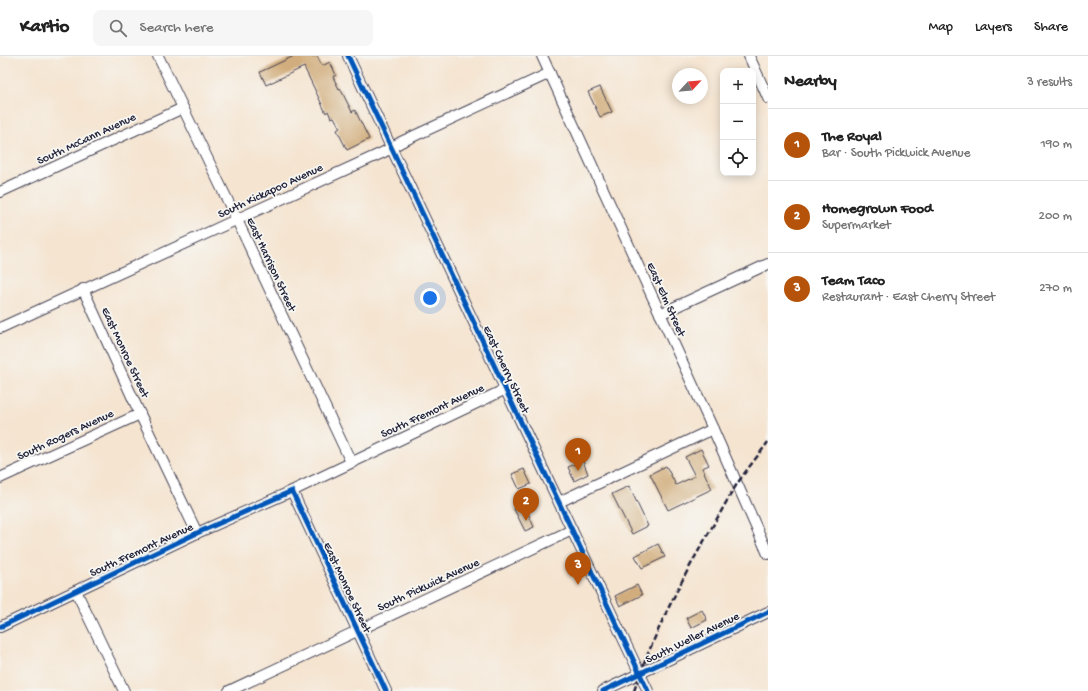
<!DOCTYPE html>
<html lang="en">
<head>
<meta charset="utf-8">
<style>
  :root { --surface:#fff; --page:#f6f6f6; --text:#222; --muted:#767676; --line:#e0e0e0; --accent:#b45309 }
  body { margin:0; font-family:"Gochi Hand",sans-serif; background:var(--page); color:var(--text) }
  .controls { position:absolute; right:12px; top:12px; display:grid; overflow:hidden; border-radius:8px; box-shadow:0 2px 10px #0003 }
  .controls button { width:36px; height:36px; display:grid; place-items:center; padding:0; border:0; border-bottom:1px solid var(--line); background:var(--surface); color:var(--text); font:20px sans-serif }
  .compass { position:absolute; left:672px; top:12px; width:36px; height:36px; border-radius:50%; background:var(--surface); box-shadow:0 2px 10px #0003; rotate:64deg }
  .you { position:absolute; left:430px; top:242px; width:14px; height:14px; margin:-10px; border:3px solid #fff; border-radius:50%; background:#1a73e8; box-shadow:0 0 0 6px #1a73e833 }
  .badge { display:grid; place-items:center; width:26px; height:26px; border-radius:50%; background:var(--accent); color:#fff; font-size:13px; font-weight:700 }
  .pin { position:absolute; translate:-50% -33px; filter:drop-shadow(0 1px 2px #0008) }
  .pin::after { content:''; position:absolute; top:21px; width:14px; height:12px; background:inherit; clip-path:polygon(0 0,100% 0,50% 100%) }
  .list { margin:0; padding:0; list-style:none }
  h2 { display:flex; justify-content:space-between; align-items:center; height:52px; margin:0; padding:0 16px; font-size:17px }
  h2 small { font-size:13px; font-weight:400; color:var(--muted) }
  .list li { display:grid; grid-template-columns:26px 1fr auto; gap:12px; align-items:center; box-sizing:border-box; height:72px; padding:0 16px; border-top:1px solid var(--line) }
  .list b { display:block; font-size:15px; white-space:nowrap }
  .list p { margin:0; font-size:13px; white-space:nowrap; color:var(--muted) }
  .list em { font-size:13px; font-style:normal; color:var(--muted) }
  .icon { flex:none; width:22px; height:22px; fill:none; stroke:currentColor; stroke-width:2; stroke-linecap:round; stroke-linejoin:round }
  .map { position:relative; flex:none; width:768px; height:635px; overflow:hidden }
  header { display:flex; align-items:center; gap:24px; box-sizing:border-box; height:56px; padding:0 20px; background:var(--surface); border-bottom:1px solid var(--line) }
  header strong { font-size:19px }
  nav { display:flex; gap:22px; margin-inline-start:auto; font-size:14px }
  .search { width:280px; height:36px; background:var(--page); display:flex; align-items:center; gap:10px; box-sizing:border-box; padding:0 14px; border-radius:8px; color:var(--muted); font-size:15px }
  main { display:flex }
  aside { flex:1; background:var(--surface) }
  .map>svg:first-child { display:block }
</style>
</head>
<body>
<header>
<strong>Kartio</strong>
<div class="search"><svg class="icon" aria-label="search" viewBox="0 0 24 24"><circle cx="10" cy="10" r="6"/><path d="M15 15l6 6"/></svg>Search here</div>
<nav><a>Map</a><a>Layers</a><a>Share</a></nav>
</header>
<main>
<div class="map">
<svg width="768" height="635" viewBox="0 0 768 635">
  <rect width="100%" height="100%" fill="#f6f6f2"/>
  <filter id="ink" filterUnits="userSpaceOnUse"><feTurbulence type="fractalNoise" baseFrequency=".025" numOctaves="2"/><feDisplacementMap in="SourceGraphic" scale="8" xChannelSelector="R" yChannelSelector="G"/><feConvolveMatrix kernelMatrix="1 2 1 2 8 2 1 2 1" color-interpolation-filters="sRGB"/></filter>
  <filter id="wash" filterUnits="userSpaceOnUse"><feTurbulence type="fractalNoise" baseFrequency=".012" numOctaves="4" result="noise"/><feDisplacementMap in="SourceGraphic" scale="16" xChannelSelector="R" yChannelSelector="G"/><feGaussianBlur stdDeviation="0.9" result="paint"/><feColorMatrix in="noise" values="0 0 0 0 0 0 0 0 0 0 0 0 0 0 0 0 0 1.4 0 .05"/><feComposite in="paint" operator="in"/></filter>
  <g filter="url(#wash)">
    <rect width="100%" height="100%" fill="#f5e4d0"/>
    <g id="blocks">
      <!-- building -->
      <g fill="#d1ad7d">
        <path d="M294 0H317L322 10 330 6 336 19 333 21 339 33 340 32 352 56 355 54 369 83 347 94 337 74 340 72 334 61 331 62 328 55 326 57 304 11 266 29 260 16Z"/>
        <path d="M600 31 612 56 600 61 588 36Z"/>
        <path d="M701 393 709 409 702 412 712 433 668 454 650 418 666 410 676 429 695 420 685 401Z"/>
        <path d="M583 405 588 418 574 425 568 411Z"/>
        <path d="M524 413 531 428 519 433 512 418Z"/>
        <path d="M629 430 648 470 632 478 612 438Z"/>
        <path d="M524 448 534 471 525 475 514 453Z"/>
        <path d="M658 488 665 501 642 512 635 500Z"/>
        <path d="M637 529 642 539 620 550 615 540Z"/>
        <path d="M702 554 707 564 691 572 686 562Z"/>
      </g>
    </g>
  </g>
  <g filter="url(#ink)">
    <use href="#blocks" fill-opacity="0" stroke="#423f51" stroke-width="1"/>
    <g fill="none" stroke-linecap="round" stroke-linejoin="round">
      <!-- minor casing -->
      <g stroke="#423f51" stroke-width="12">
        <g id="minor">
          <path d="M158 0 237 164 351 406"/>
          <path d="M348 0 648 635"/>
          <path d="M542 0 713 373 768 498"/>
          <path d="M749 0 768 42"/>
          <path d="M0 136 183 52"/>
          <path d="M83 233 140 358 197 477"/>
          <path d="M660 258 768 208"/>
          <path d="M0 272 384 96 401 86 550 17"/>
          <path d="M0 422 140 358"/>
          <path d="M292 435 386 635"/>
          <path d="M559 446 713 373"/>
          <path d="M76 535 124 635"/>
          <path d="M0 571 197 477 292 435 506 333"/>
          <path d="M229 635 572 474"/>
          <path d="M603 635 768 556"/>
        </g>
      </g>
      <!-- minor -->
      <use href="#minor" stroke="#fff" stroke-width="10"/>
      <!-- rail -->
      <path stroke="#22223b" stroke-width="2.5" stroke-dasharray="6 3" stroke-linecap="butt" d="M634 635C653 579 681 524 711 473 720 458 728 442 737 428 747 413 758 400 768 386"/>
      <!-- cycleway casing -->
      <g stroke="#f6f6f2" stroke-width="8">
        <g id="cycleway">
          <path d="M348 0 648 635"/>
          <path d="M0 571 197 477 292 435 386 635"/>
          <path d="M603 635 768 556"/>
        </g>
      </g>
      <!-- cycleway -->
      <use href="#cycleway" stroke="#0057b8" stroke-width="5"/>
    </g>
  </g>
  <g text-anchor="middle" stroke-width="3.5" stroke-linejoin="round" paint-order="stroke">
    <!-- street labels -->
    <g font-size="12" fill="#22223b" stroke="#f6f6f2">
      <text transform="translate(86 82) rotate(-25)" y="4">South McCann Avenue</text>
      <text transform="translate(270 134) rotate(-25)" y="4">South Kickapoo Avenue</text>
      <text transform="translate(272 208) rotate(65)" y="4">East Harrison Street</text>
      <text transform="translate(667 243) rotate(66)" y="4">East Elm Street</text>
      <text transform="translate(126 296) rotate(65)" y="4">East Monroe Street</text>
      <text transform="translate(507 313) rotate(65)" y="4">East Cherry Street</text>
      <text transform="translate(432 354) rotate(-25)" y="4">South Fremont Avenue</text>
      <text transform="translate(65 378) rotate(-25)" y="4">South Rogers Avenue</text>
      <text transform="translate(141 493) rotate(-25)" y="4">South Fremont Avenue</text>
      <text transform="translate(428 528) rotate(-25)" y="4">South Pickwick Avenue</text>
      <text transform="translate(348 531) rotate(65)" y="4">East Monroe Street</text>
      <text transform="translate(692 581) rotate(-26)" y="4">South Weller Avenue</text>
    </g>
  </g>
</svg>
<div class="controls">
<button>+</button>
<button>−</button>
<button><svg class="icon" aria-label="locate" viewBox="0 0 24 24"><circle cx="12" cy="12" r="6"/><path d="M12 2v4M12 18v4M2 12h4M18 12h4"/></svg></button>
</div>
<svg class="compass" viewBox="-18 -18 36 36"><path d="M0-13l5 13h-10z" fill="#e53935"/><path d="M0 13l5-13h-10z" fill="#767676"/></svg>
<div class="you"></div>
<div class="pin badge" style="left:578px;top:415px">1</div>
<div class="pin badge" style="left:526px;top:465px">2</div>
<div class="pin badge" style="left:578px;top:529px">3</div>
</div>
<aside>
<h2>Nearby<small>3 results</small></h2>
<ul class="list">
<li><span class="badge">1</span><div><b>The Royal</b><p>Bar · South Pickwick Avenue</p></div><em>190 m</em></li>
<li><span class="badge">2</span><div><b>Homegrown Food</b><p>Supermarket</p></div><em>200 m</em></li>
<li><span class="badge">3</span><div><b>Team Taco</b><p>Restaurant · East Cherry Street</p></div><em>270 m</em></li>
</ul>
</aside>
</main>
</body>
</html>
